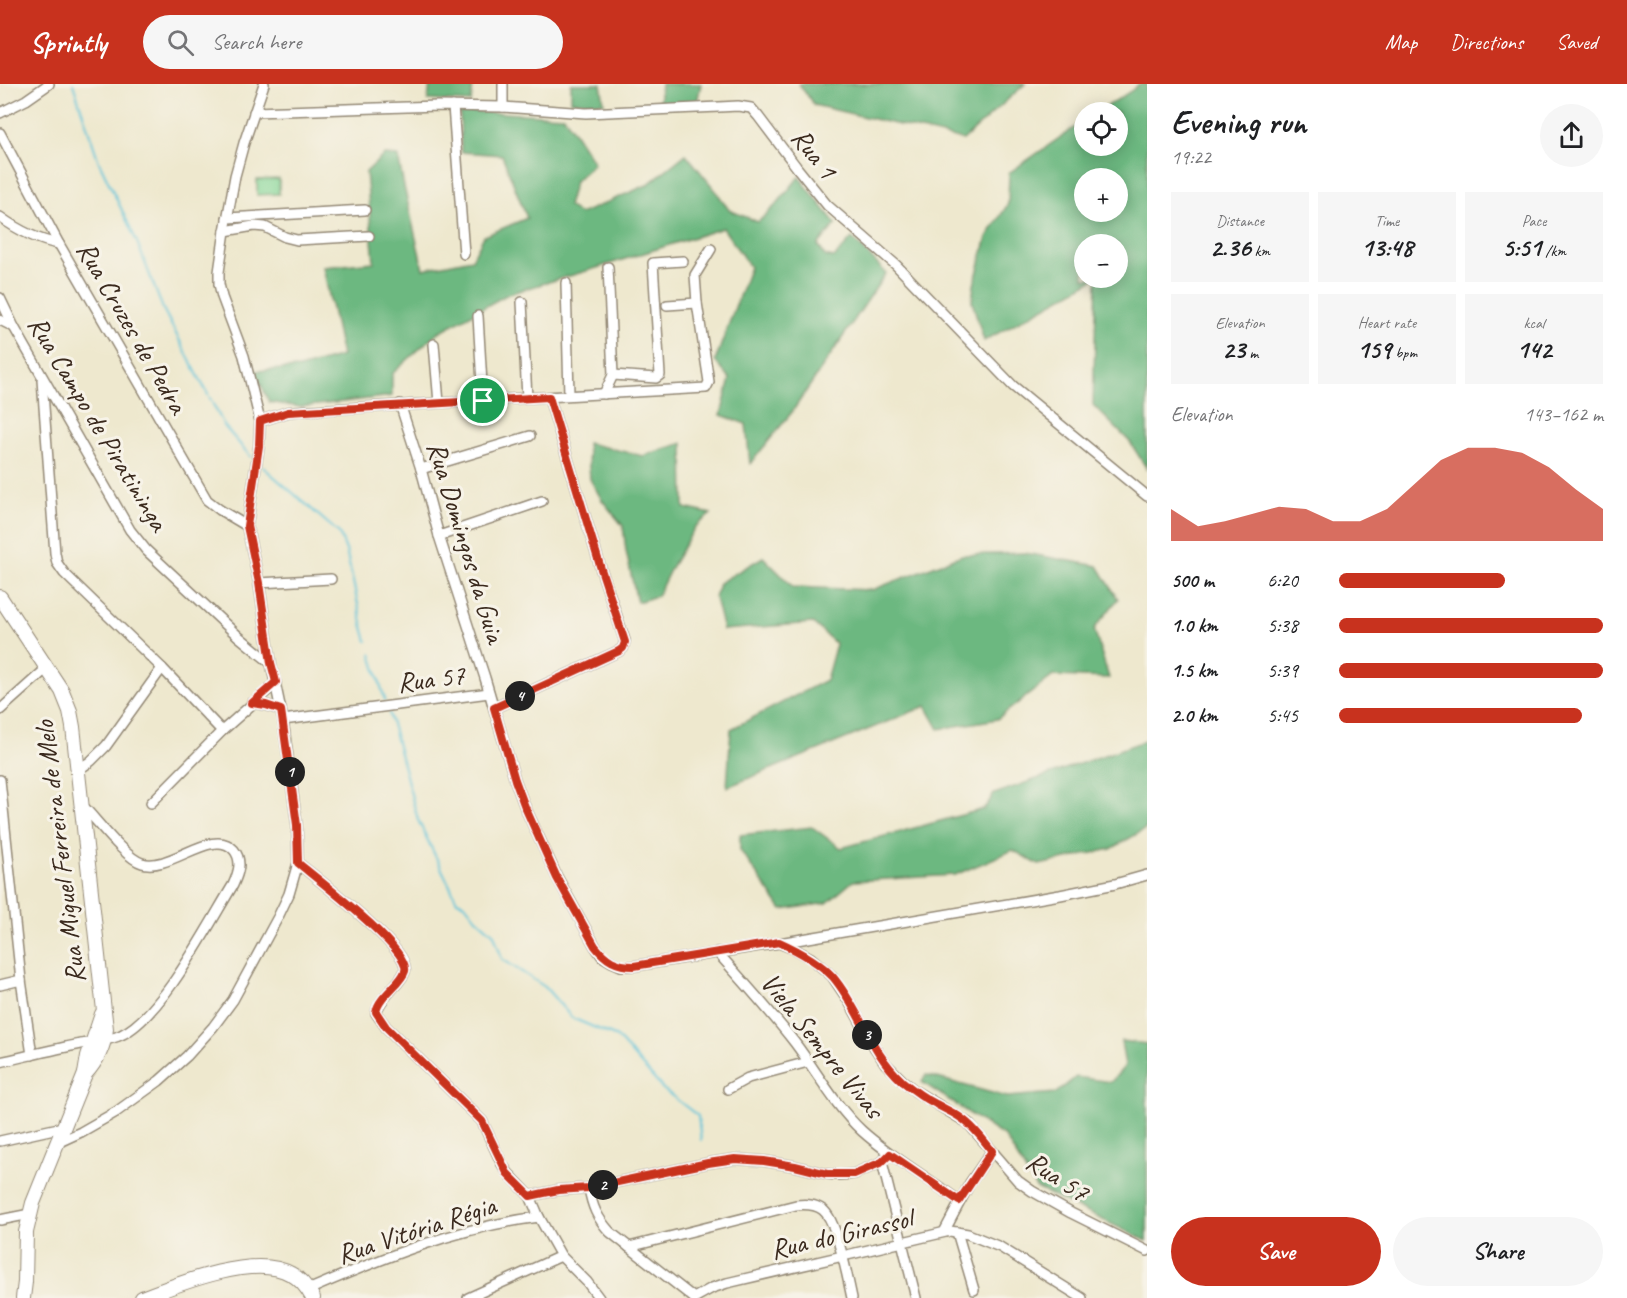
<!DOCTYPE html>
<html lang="en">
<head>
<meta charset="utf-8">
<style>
	:root { --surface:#fff; --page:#f6f6f6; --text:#202124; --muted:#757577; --accent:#c8321e }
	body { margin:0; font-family:Caveat,sans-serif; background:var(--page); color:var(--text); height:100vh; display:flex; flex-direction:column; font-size:22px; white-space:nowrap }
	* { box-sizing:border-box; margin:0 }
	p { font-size:20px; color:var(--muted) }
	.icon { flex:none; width:33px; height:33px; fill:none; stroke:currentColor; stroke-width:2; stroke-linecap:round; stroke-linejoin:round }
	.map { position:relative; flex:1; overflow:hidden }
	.drawer { display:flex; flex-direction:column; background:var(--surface); width:480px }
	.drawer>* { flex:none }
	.tools { position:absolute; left:1074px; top:18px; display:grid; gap:12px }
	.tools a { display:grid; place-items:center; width:54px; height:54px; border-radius:50%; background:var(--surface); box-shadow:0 3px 15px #0003; font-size:30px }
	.pin { position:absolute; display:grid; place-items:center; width:51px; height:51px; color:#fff; margin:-26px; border:3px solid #fff; border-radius:50%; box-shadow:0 2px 6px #0007 }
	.km { position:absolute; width:30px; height:30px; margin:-15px; border-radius:50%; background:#222; color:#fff; font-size:16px; line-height:30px; text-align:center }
	.round { display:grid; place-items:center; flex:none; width:63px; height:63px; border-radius:32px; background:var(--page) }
	.summary { display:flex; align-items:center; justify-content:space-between; height:102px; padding:0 24px }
	h1 { font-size:33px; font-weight:600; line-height:45px }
	.figures { display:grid; grid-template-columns:repeat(3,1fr); gap:9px; height:102px; padding:6px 24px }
	.figures div { display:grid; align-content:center; border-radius:0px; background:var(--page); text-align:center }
	.figures b { font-size:26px; font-weight:600 }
	.figures small { font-size:16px; font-weight:400 }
	.figures p { font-size:16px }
	.chart { height:168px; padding:12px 24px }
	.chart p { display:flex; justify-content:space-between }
	.chart svg { width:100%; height:108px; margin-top:6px; fill:var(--accent); opacity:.7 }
	.button { display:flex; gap:12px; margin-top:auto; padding:12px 24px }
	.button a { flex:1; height:69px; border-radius:36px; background:var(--accent); color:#fff; font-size:24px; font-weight:600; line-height:69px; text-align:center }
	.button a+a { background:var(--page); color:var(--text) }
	ul { padding:0 24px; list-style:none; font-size:20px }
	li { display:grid; grid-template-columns:96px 72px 1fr; align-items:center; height:45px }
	li i { height:15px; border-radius:8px; background:var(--accent) }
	header { display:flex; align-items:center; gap:36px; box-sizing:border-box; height:84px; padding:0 30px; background:var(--accent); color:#fff }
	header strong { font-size:28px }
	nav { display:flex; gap:33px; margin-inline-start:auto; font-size:21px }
	.search { width:420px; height:54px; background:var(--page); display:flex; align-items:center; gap:15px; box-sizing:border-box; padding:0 21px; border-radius:33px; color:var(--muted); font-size:22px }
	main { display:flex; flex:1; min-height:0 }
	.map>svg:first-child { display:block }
</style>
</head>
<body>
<header>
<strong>Sprintly</strong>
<div class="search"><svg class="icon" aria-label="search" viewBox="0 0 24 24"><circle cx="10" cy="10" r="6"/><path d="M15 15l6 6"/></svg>Search here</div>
<nav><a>Map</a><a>Directions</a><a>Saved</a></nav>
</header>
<main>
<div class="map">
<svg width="1147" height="1214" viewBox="0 0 1147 1214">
	<rect width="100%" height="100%" fill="#f7f3e8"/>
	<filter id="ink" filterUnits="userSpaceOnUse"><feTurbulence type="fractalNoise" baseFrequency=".0167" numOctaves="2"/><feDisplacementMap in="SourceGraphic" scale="12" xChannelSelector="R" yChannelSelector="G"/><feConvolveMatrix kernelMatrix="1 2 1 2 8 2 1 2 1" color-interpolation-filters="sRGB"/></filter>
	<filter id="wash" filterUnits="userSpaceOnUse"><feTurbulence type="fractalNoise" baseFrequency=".008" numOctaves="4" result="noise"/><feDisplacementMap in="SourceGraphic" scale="24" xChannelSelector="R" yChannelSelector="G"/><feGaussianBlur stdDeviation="1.35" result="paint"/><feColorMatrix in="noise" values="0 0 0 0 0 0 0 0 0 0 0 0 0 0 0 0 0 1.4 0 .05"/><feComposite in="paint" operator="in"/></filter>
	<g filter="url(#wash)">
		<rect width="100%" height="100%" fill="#eee8ce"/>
		<path fill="#86d798" stroke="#60805b" stroke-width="1.5" d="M279,95V110L257,111V96Z"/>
		<g fill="#6cb880" stroke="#54714f" stroke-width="1.5" fill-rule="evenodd">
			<path d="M430,0H473L471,18L428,16Z"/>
			<path d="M571,0H601L604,19L571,17Z"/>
			<path d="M661,0H701L697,18L659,21Z"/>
			<path d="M799,0H1025L963,56L814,21Z"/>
			<path d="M1139,0H1147V385L1130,358L1093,321L1097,194H1118V160H1084V194H1096L984,257L972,217L974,201L987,153L1008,120L1009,89L1084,37V62H1118V28H1098L1131,7ZM1084,94H1118V128H1084Z"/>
			<path d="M460,27L564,32L594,79L575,97L568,122L580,130L647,101L686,70L716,107L729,126L758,138L776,121L799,93L836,140L818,161L825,172L834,174L852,154L886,189L792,328L750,380L746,340L721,331L730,295L715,277L750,183L723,144L600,183L508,210L437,249L392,290V312L300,323L269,318L255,287L299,284L342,272L323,183L374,178L366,88L384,71L398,72L403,98L423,185L472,175L484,152L527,134L502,71L461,68Z"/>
			<path d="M587,359L643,372L683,359L684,424L711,430L695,443L672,482L657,512L637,518L626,467L623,442L602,416L590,395Z"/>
			<path d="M1025,469L1098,482L1118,515L1094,545L1109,594L1053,592L997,635L939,645L926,622L727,703L731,645L826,596L836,560L813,539L723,546L715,514L719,499L763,473L793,503L872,506L962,471Z"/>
			<path d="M1147,656V744L1111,765L1039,781L1013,766L955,791L853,797L827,819L782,826L740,766V751L812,743L841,764L984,725L994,710Z"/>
			<path d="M1121,957L1147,960V1157L1036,1104L1005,1053L922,998L926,991L1007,1013L1056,1009L1076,993L1111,998L1125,982Z"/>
		</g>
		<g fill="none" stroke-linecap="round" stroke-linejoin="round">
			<g stroke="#5cc3d9" stroke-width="2">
				<path d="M73,0L99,78L137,158L163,225L225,343L251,373"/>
				<path d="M263,383L339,449L346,466L363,543L367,557"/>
				<path d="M371,570L385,616"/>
				<path d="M389,629L418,736L457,817L465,820L476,834L494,850L502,875L545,903L572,934L617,953L663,1005L698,1032L701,1056"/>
			</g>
		</g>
	</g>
	<g filter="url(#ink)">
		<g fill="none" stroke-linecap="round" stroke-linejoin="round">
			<defs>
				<g id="street">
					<path d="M453,22L464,170"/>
					<path d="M503,23V0"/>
					<path d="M254,28L438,22L503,23L586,29L719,23L738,22L751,24L758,32L798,85L827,121L896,181L1013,302L1147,412"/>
					<path d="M0,29L26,16L49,0"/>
					<path d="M0,49L59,160L207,416L220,426L247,442"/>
					<path d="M0,133C18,146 36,156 59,160"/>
					<path d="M227,134L365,126"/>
					<path d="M225,147L254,142L265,143L285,153L297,156L369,152"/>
					<path d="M566,199L569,311"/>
					<path d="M0,214L14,243L130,446L146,466L238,552L271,579"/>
					<path d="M522,218L527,314"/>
					<path d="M667,221L697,219"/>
					<path d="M478,232L483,317"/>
					<path d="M0,236L14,243"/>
					<path d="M434,260L439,319"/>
					<path d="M613,291L656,294L660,291L653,179L683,177"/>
					<path d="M42,296L55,469L57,479L64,489L162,584L222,647"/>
					<path d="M604,310L613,291L608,183"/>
					<path d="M400,320L421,385L439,452L485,594L515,696L525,723L557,793L595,862L602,872L612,878L621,882H634L779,859L794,865L811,874L832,892L850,919L875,964L885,979L902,996L915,1007L968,1039L1018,1097L1032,1107L1071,1129L1147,1167"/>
					<path d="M260,337L288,328L299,327L706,304L709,298L697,219L695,191L711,165"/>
					<path d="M421,385L530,352"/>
					<path d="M439,452L542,417"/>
					<path d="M259,499L331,495"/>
					<path d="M252,619L266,621L281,626"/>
					<path d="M494,624L619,567L623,564L625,557L601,485L549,313"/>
					<path d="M0,626L47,584"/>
					<path d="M283,636L489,609"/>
					<path d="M78,686L91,677L106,662L162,584"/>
					<path d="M0,696L21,896L32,971"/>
					<path d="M151,719L222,647L276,599"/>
					<path d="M298,779C316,794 411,866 405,887C401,900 380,912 376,929L386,943L482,1037L502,1080L508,1089L530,1112L539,1133L561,1172L587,1198L599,1214"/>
					<path d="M779,859L1060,811L1115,800L1147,791"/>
					<path d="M717,868C744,898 771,928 795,959C817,988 835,1022 862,1047C892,1074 927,1093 959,1117"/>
					<path d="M0,901L21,896"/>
					<path d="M0,978C27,972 54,965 81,960C94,957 109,957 121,951C162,932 209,840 233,801C238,790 243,777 234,766C213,742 170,788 142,779C125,774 96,735 82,721"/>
					<path d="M728,1005L748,994L808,978"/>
					<path d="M0,1057L63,1043"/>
					<path d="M57,1059L81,1048L116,1028L159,997L187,972L213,943L233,916L278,833L289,810L298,779L297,741L283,636L271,579L259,499L247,442L259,362L260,337L244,272L222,213L219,200V188L225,147L235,92L244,59L264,0"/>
					<path d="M884,1076L882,1078L916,1214"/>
					<path d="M589,1104C592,1122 597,1134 610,1148L694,1214"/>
					<path d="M530,1112L558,1106L589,1104L708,1079L735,1075L764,1077L795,1082L827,1090L839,1091L854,1090L882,1078"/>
					<path d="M0,1136L30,1130"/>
					<path d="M944,1148L970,1099L992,1067"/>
					<path d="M957,1148L974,1206"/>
					<path d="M629,1163L796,1121C806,1120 815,1120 823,1126C837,1136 848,1196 852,1214"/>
					<path d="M308,1206C382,1174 458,1143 539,1133"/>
					<path d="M468,1214L561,1172"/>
					<path d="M694,1214L712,1204L727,1199L950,1147L968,1150L1000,1163L1082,1214"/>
				</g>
				<g id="secondary">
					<path d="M0,513L62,607L70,627L73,643L106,945C104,963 97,977 85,990"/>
					<path d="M23,1214L25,1198L26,1148L33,1119L85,990L88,972L102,930"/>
					<path d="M142,1214C178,1200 255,1169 291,1190C301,1195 308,1205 313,1214"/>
				</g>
			</defs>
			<use href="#street" stroke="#948976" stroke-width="12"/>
			<use href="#secondary" stroke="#948976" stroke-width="16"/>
			<use href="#street" stroke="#fff" stroke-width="9"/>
			<use href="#secondary" stroke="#fff" stroke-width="14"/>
		</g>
	</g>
	<g fill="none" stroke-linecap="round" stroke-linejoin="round" filter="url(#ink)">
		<defs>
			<path id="route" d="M549,313L601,485L625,558L623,564L619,567L494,624L515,696L525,723L557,794L595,862C606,876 616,882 634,882L779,858C799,867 818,877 833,893C860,925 870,968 902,997C913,1006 924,1014 936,1020C944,1025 953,1028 961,1034C973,1042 983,1055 992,1067L959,1117L890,1070L882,1078L854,1090H827L795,1082L764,1077L735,1075L708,1079L589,1104L558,1106L530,1112L507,1089L482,1037L386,943L376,928C379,912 401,900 405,887C411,866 316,794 298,779L297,741L281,626L266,621L252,619L276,598L271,579L259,499L247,442L259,362L260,337L288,328Z"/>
		</defs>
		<use href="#route" stroke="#fff" stroke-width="12"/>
		<use href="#route" stroke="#c8321e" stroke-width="8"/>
	</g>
	<g text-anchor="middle" stroke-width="6" stroke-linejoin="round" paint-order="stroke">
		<g font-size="28" fill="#3b2a1e" stroke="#f7f3e8">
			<text transform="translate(815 69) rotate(52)" y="10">Rua 1</text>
			<text transform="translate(133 243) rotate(60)" y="10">Rua Cruzes de Pedra</text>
			<text transform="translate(99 339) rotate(59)" y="10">Rua Campo de Piratininga</text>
			<text transform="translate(467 458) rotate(73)" y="10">Rua Domingos da Guia</text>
			<text transform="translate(431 594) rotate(-7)" y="10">Rua 57</text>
			<text transform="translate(59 768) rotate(-97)" y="10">Rua Miguel Ferreira de Melo</text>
			<text transform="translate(823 961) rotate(51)" y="10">Viela Sempre Vivas</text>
			<text transform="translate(1058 1092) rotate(33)" y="10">Rua 57</text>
			<text transform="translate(416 1145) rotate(-18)" y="10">Rua Vitória Régia</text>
			<text transform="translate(841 1149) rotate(-13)" y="10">Rua do Girassol</text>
		</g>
	</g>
</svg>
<div class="tools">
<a><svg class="icon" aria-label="locate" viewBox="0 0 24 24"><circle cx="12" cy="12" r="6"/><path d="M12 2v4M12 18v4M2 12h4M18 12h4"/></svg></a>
<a>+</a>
<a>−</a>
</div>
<div class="pin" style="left:483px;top:317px;background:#1e9e55"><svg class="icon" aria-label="arrive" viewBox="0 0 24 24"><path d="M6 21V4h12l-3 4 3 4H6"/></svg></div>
<b class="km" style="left:290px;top:688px">1</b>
<b class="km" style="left:603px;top:1101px">2</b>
<b class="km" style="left:867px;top:951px">3</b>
<b class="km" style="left:520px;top:612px">4</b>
</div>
<section class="drawer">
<div class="summary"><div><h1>Evening run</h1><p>19:22</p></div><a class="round"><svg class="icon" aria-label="share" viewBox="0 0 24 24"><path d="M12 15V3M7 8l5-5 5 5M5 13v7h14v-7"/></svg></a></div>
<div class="figures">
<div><p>Distance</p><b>2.36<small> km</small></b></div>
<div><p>Time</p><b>13:48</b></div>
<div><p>Pace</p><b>5:51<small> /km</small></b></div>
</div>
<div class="figures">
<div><p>Elevation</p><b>23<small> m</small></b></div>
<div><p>Heart rate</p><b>159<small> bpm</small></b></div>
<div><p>kcal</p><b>142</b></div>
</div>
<div class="chart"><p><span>Elevation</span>143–162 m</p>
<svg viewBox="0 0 160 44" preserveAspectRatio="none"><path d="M0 44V31L10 38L20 36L30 33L40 30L50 31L60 36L70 36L80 31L90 21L100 11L110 6L120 6L130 8L140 14L150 23L160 31V44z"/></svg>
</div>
<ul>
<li><b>500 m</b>6:20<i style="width:63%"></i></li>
<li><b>1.0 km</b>5:38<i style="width:100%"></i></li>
<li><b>1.5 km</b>5:39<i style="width:100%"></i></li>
<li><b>2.0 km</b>5:45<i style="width:92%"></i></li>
</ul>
<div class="button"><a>Save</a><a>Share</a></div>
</section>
</main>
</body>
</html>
